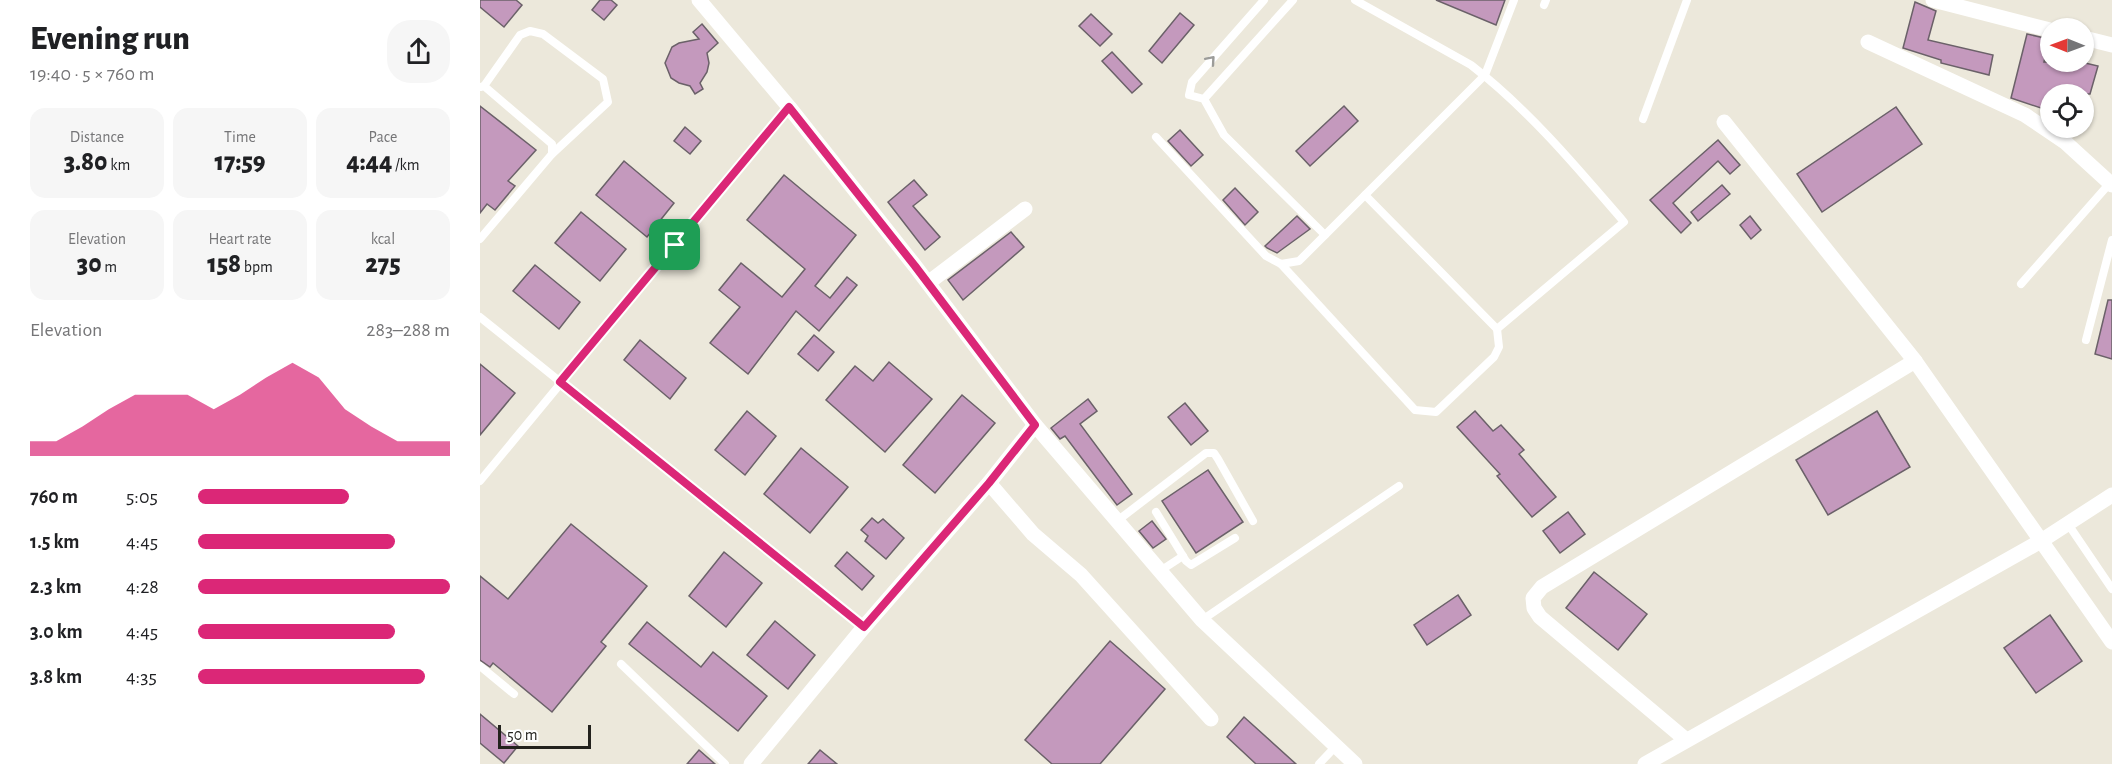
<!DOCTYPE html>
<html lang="en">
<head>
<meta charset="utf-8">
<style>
	:root { --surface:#fff; --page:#f6f6f6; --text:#202124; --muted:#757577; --accent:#db2777 }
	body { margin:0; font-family:"Alegreya Sans",sans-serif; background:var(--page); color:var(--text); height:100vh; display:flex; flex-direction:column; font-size:22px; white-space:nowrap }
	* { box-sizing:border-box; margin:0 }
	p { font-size:20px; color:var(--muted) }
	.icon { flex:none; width:33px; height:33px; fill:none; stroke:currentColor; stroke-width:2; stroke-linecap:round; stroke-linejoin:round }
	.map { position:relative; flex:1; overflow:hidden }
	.drawer { display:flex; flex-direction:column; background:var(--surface); width:480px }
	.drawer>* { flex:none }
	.needle { width:39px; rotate:271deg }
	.buttons { position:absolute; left:1560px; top:18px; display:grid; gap:12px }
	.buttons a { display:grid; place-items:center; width:54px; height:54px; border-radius:50%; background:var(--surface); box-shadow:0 2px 4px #0004; font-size:30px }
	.scale { position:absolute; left:18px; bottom:15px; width:93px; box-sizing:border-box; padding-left:6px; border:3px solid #23221d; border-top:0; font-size:16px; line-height:21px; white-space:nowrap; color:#23221d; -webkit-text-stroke:4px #fff; paint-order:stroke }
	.pin { position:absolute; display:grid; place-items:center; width:51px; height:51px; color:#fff; margin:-26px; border-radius:12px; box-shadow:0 3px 9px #0006 }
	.round { display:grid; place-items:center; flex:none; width:63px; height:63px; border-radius:24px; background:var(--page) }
	.head { display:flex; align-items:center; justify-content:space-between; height:102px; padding:0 30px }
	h1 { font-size:33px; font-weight:800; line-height:45px }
	.metrics { display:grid; grid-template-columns:repeat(3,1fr); gap:9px; height:102px; padding:6px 30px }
	.metrics div { display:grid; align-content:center; border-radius:15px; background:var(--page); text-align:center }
	.metrics b { font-size:26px; font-weight:800 }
	.metrics small { font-size:16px; font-weight:400 }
	.metrics p { font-size:16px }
	.chart { height:168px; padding:12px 30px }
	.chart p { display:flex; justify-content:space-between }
	.chart svg { width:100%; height:108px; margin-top:6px; fill:var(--accent); opacity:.7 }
	ul { padding:0 30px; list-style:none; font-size:20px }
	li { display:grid; grid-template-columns:96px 72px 1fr; align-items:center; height:45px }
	li i { height:15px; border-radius:8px; background:var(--accent) }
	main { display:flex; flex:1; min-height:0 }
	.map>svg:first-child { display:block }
</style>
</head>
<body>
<main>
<section class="drawer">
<div class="head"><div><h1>Evening run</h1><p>19:40 · 5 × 760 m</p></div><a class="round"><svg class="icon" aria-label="share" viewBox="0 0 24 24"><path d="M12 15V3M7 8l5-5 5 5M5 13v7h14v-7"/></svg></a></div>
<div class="metrics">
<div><p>Distance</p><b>3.80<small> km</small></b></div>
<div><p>Time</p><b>17:59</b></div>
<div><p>Pace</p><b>4:44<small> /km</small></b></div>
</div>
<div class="metrics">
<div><p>Elevation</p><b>30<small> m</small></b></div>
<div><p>Heart rate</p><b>158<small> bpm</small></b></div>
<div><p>kcal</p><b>275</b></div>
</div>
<div class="chart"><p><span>Elevation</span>283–288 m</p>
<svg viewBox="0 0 160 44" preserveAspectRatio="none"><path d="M0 44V38L10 38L20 32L30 25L40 19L50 19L60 19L70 25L80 19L90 12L100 6L110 12L120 25L130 32L140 38L150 38L160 38V44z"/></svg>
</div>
<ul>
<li><b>760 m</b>5:05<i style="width:60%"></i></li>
<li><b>1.5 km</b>4:45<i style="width:78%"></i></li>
<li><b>2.3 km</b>4:28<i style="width:100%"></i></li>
<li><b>3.0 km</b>4:45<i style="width:78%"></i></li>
<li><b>3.8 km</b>4:35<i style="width:90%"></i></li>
</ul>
</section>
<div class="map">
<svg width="1632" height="764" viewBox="0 0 1632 764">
	<rect width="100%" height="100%" fill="#ece8db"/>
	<g fill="#c499bd" stroke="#6b6169" stroke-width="1.5">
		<path d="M0,0H36L42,5L24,27L0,7Z"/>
		<path d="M120,0H131L137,5L124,20L112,10Z"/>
		<path d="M956,0H1025L1016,25Z"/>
		<path d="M1435,2L1456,11L1448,40L1513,55L1509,75L1461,63V60L1423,48Z"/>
		<path d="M700,13L714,25L682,63L669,51Z"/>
		<path d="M611,14L632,34L620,46L599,26Z"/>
		<path d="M222,24L238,43L227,53L229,63L227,72L220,83L223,89L215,94L210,86L199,83L191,78L185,63L192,47L199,43L219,39L213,32Z"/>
		<path d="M1547,34L1569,39L1564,62H1601L1618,66L1610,94H1570V111L1531,98Z"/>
		<path d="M632,52L662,84L652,93L622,61Z"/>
		<path d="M0,106L56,150L28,181L35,186L15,210L7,204L0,213Z"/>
		<path d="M864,106L878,121L830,166L816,151Z"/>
		<path d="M1416,107L1442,144L1342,212L1317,174Z"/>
		<path d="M205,127L221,141L210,154L194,141Z"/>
		<path d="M700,130L723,155L711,166L688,141Z"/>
		<path d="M1238,140L1260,165L1250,174L1238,161L1193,203L1211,223L1201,233L1170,200Z"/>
		<path d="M144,161L194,203L167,237L116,195Z"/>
		<path d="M304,175L376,235L335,286L350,298L367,277L377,285L339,331L316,311L268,374L230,343L260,307L239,290L261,263L302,297L325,269L267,220Z"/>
		<path d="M434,180L447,195L433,206L460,237L445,250L408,202Z"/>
		<path d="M1242,185L1250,194L1218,221L1211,212Z"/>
		<path d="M755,188L778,212L765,225L743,200Z"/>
		<path d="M101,212L146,249L120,281L75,243Z"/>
		<path d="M817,216L830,229L797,253L787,248L785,246Z"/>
		<path d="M1270,216L1281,230L1271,239L1260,225Z"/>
		<path d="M531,232L544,247L483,300L468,280Z"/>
		<path d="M55,265L100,302L79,329L33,291Z"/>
		<path d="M1628,300H1632V359L1615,354Z"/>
		<path d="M334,335L354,352L338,371L318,354Z"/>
		<path d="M160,340L206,378L190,399L144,360Z"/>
		<path d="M409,362L452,399L405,452L346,400L375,366L393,381Z"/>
		<path d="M0,364L35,393L0,435Z"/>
		<path d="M482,395L515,423L455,493L423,465Z"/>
		<path d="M608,399L617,411L600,424L652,494L637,505L585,436L580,439L571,428Z"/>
		<path d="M705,403L728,431L711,445L688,417Z"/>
		<path d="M267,411L296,436L265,475L235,450Z"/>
		<path d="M995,411L1013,431L1021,425L1044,450L1039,454L1076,497L1052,517L1017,476L1020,474L977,427Z"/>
		<path d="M1397,411L1430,467L1348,515L1316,460Z"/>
		<path d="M321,448L368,487L330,533L284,494Z"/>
		<path d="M728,470L763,522L716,553L682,501Z"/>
		<path d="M1088,512L1105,534L1080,553L1063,531Z"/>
		<path d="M392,518L398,523L403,519L424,538L406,559L385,541L388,536L381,530Z"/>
		<path d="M672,521L686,539L673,548L659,531Z"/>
		<path d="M91,524L167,586L121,642L126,646L72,712L13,663L10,667L0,660V576L28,599Z"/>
		<path d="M244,552L282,583L246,627L209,596Z"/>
		<path d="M367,552L394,576L382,590L355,566Z"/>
		<path d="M1114,572L1167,614L1138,650L1086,608Z"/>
		<path d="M978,595L991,615L947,645L934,625Z"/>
		<path d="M1570,615L1602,661L1556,693L1524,648Z"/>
		<path d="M295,621L335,655L308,689L267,655Z"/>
		<path d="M167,622L221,667L233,652L287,696L258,731L149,644Z"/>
		<path d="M630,641L685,689L620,764H572L545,740Z"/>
		<path d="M0,714L38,746L24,763L0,743Z"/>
		<path d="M764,717L816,764H776L747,737Z"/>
		<path d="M219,750L235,764H207Z"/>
		<path d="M340,750L357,764H328Z"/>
	</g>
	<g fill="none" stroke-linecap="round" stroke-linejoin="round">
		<g stroke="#fff" stroke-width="8">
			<path d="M784,0L712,82L709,95L724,99L744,135L845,235"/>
			<path d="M875,0L991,65C1049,110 1096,166 1144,222L1017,329L885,195"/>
			<path d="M1064,5L1066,0"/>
			<path d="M4,86L40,35L50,31L63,34L123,79L128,102L72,154"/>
			<path d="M724,99L813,0"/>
			<path d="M1163,119L1207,0"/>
			<path d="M676,137L786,256L801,264L819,261L1005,75L1034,0"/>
			<path d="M0,239L72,154V144L4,86L1,87"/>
			<path d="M801,264L935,410L956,412L1014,357L1019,347L1017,329"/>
			<path d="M1541,284L1630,183"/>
			<path d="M0,317L384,627"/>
			<path d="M1606,340L1632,240"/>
			<path d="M0,481L309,107"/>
			<path d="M676,512L706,561L711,565L755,538"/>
			<path d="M637,521L726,453H734L738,459L773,521"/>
			<path d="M1588,524L1632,589"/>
			<path d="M680,571L703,556"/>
			<path d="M722,620L919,486"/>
			<path d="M141,664L245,764"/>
			<path d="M0,666L34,694"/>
			<path d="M839,764L856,746"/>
		</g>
		<g stroke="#fff" stroke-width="15">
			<path d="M219,0L309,107L435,266L555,425L722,620L875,764"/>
			<path d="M1453,0L1570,30"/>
			<path d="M1604,38L1632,45"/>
			<path d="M1388,42L1545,115L1585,142L1632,185"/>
			<path d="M1244,122L1435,361L1632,642"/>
			<path d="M448,283L545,209"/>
			<path d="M509,483L553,534L601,575L731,719"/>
			<path d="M1205,739L1060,617L1054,608L1053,598L1062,587L1435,361"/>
			<path d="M271,764L384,627L509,483L555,425"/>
			<path d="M1165,764L1561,541L1632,495"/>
		</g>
	</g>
	<defs><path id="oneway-chevron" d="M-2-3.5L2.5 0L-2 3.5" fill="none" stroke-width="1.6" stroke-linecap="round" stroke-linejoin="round" transform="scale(1.5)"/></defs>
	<use stroke="#9c9c99" href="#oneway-chevron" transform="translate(731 60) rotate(-49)"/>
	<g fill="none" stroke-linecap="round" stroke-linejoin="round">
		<defs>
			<path id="route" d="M309,107L435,266L555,425L509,483L384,627L80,382Z"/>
		</defs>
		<use href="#route" stroke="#fff" stroke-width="12"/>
		<use href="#route" stroke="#db2777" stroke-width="8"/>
	</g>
</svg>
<div class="buttons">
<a><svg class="needle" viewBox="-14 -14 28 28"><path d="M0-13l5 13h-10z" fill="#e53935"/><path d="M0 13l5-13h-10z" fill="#757577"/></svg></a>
<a><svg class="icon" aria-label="locate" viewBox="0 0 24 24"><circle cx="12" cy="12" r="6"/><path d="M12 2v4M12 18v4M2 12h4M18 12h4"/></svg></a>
</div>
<div class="scale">50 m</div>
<div class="pin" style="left:195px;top:245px;background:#1e9e55"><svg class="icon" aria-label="arrive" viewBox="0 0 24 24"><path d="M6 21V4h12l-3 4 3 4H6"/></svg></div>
</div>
</main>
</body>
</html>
